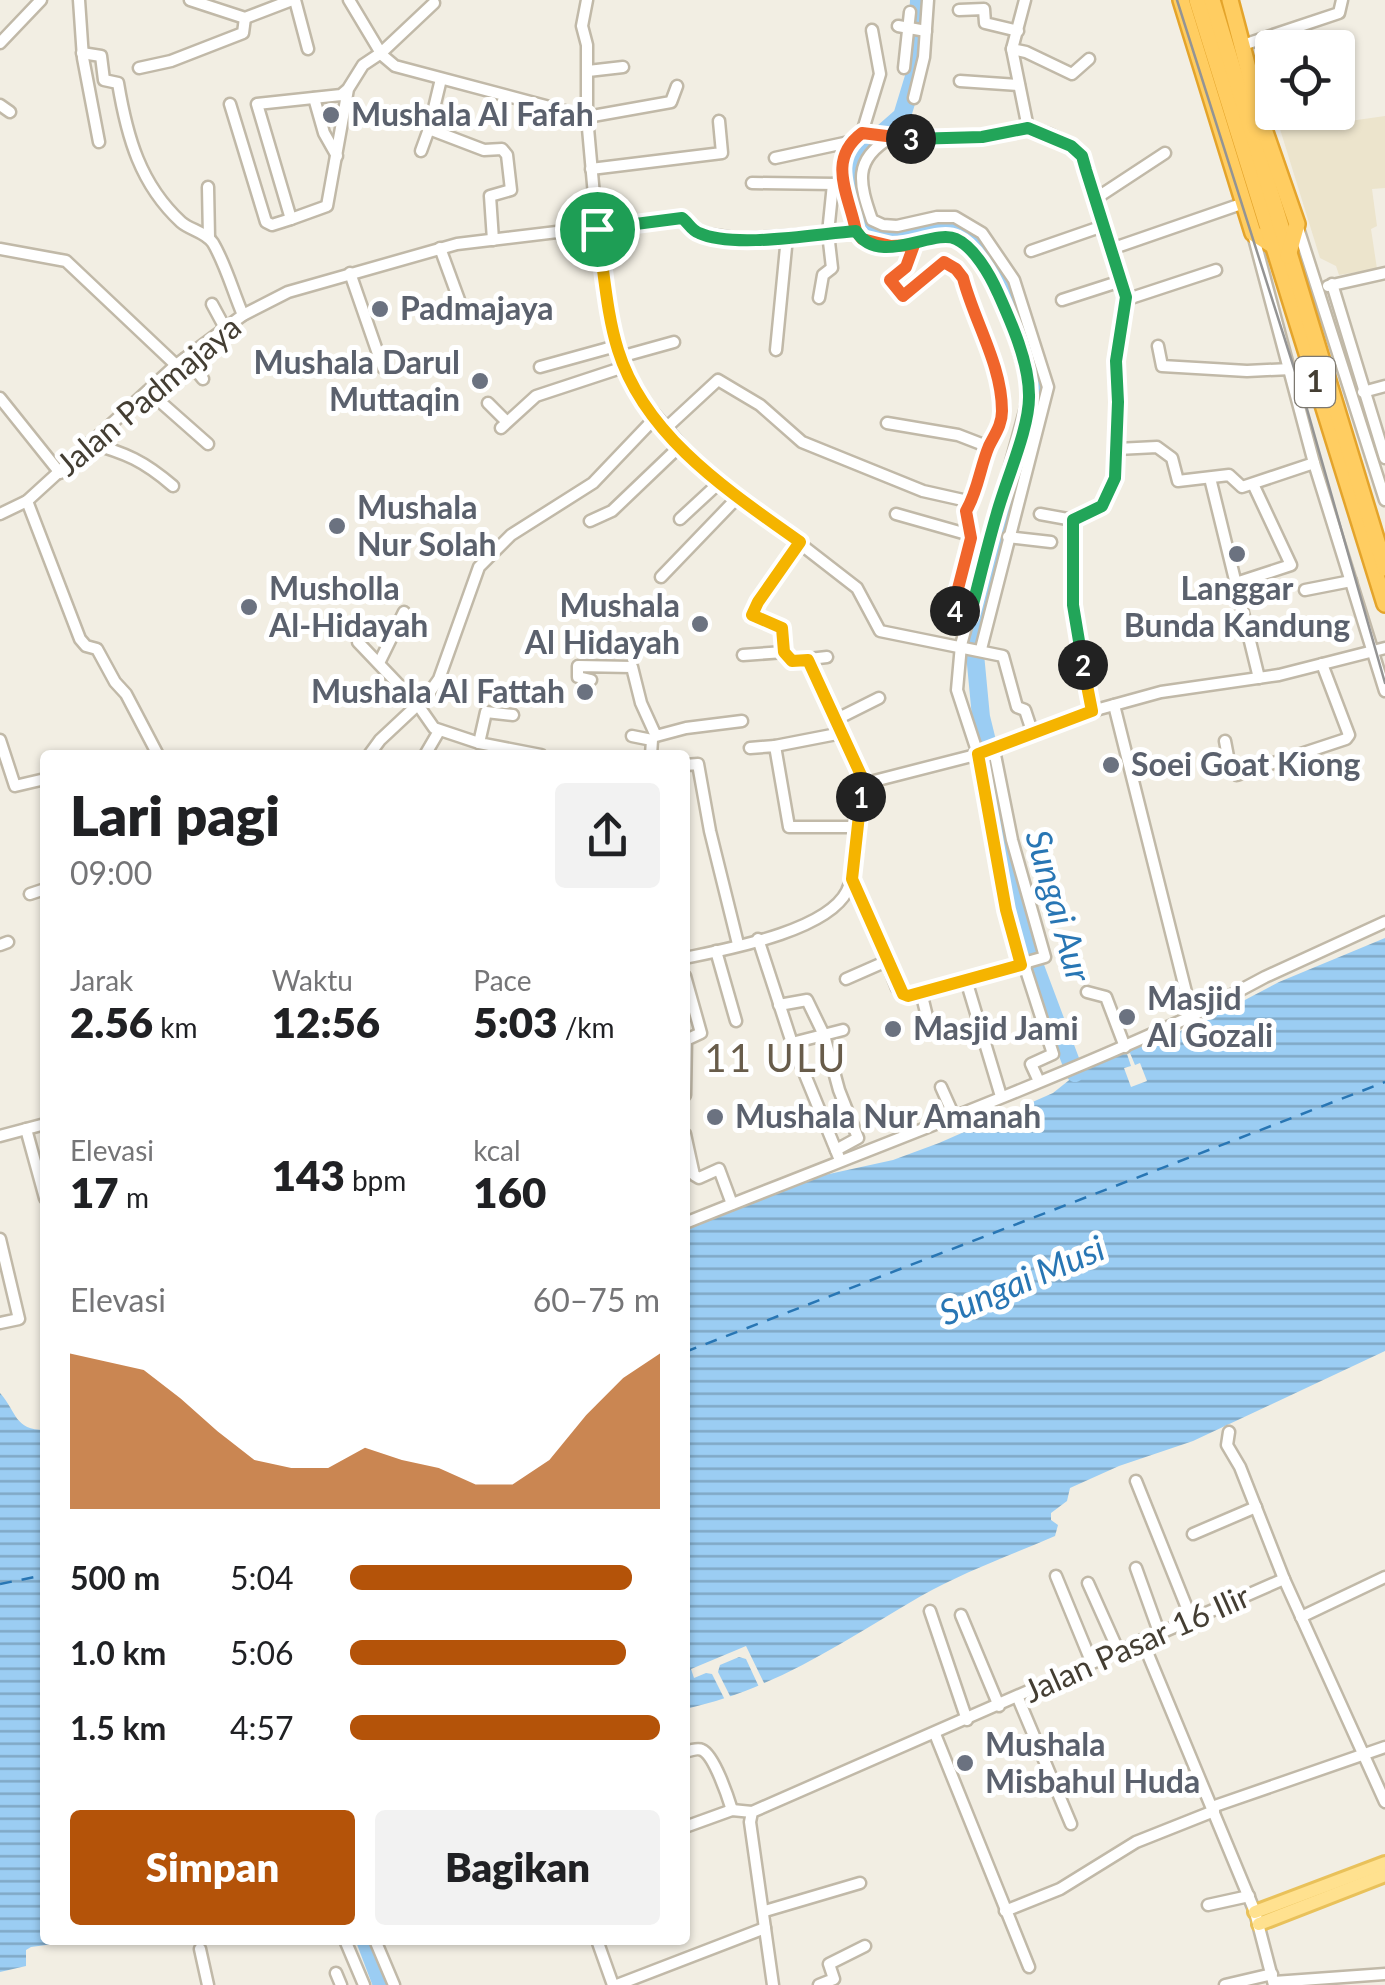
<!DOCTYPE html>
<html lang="id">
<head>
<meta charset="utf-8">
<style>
	:root { --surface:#fff; --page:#f2f2f2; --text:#202124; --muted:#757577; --accent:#b45309 }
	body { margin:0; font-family:Lato,sans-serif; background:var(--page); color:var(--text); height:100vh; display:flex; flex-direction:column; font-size:38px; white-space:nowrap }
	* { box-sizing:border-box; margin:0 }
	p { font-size:32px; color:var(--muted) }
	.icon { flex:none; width:55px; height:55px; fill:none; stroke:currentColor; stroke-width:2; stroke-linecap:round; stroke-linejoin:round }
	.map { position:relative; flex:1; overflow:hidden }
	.details { position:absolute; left:40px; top:750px; width:650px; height:1195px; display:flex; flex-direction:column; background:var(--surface); border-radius:10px; box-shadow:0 2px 8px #0004 }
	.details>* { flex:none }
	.fabs { position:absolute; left:1255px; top:30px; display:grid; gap:20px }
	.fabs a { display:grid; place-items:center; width:100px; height:100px; border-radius:10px; background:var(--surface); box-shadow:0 2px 8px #0004; font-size:50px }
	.pin { position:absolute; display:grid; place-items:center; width:85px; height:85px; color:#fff; margin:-42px; border:5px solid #fff; border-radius:50%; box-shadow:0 2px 10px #0007 }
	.km { position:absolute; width:50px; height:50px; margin:-25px; border-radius:50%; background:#222; color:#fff; font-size:28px; line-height:50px; text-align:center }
	.round { display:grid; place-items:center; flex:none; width:105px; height:105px; border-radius:10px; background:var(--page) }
	.headline { display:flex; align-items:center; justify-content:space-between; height:170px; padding:0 30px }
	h1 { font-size:55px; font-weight:800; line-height:75px }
	.stats { display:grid; grid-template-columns:repeat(3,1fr); gap:15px; height:170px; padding:10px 30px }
	.stats div { display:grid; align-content:center }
	.stats b { font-size:42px; font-weight:800 }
	.stats small { font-size:28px; font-weight:400 }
	.stats p { font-size:28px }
	.chart { height:280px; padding:20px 30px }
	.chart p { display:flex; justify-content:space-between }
	.chart svg { width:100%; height:180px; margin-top:10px; fill:var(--accent); opacity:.7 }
	.action { display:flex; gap:20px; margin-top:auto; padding:20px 30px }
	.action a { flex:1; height:115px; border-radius:10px; background:var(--accent); color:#fff; font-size:40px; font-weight:800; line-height:115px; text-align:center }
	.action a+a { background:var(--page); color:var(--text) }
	ul { padding:0 30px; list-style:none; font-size:32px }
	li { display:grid; grid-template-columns:160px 120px 1fr; align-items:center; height:75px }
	li i { height:25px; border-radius:12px; background:var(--accent) }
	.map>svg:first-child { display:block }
</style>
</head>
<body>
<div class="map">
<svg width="1385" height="1985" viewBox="0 0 1385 1985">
	<defs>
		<pattern id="water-rules" width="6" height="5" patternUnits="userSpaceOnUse" patternTransform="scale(2.5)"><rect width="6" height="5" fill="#9bcdf3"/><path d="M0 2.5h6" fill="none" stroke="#80a8c5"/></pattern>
	</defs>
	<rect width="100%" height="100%" fill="#f2eee3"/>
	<path fill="#ece4cc" d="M1275,113H1332L1336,123L1385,116V188L1372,189L1377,226L1371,229L1377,269L1339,275L1336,266L1320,258Z"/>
	<g fill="url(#water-rules)">
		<path d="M1385,938V1351L1193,1441L1119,1466L1070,1488L1067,1501L1051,1513V1520L1058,1525L1055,1536C1011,1555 963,1572 921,1596C842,1642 776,1689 685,1709V1230L820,1176L893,1160L939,1143L1053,1093L1083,1069L1203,1022L1279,982Z"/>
		<path d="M0,1393C17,1412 14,1430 45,1430V1940H84L31,1947L26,1950V1966L0,1972Z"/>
	</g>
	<g fill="#f2eee3">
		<path d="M1130,1053L1135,1065L1140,1063L1147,1081L1131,1087L1124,1068L1131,1066L1127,1054Z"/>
		<path d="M746,1646L765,1685L759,1687L746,1659L739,1657L720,1665L718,1672L732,1700L726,1702L712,1674L706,1673L694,1678L691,1669Z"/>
	</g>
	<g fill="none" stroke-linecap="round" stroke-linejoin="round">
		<g stroke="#9bcdf3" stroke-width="18">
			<path d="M919,0L916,70L902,116L861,152L856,165V180L869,227L883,237L952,228L968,233L1001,271L1037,369L1042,392L1019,467L975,654L981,717L999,790L1009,883L1024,937L1075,1073"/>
			<path d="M365,1940L382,1985"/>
		</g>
		<g stroke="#2876b4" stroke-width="2.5" stroke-dasharray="12 10" stroke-linecap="butt">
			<path d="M685,1352L1385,1082"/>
			<path d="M0,1584L45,1575"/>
		</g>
		<defs>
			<g id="minor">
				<path d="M79,0L83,58L99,142"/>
				<path d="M190,0L245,18L292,0"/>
				<path d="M295,0L308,49"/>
				<path d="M349,0L382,55L395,66L587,117L597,229L616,346L641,398L696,463L857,588L880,631L1003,656L1017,707L1025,710L1033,734"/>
				<path d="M587,0L582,26L587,45V117L671,102L677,86"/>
				<path d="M1025,0L1012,49L1028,128"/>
				<path d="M959,10L984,9L985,23L1018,31"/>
				<path d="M898,26L926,31"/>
				<path d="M0,43L41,0"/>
				<path d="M1243,45L1339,13L1342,0"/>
				<path d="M1012,49L1026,52L1072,74L1089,59"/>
				<path d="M82,53L101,56L104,80L118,83C127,137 140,184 181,222C190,230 206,232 213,243C226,265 233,292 243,315"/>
				<path d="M139,68L171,61L243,33L245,18"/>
				<path d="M904,68L910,12"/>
				<path d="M588,71L623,67"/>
				<path d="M441,79L429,129L484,150L502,149L507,155L511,190L490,196L493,240"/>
				<path d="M960,81L1019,85"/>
				<path d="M348,89L327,206L291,219L257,104L341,95L348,89L363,65L381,53L434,3"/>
				<path d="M314,98L324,133L337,156"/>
				<path d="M914,98L924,57L928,0"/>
				<path d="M230,104L266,222L272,225L291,219"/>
				<path d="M0,105L10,112"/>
				<path d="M862,133L880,74L872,30"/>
				<path d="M890,138C853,160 859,183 872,220L883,225L897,226L937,217H955L982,233L1014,280L1048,387L981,649"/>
				<path d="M421,151L429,129"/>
				<path d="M775,158L849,142"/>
				<path d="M591,169L722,153L719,121"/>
				<path d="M752,183L836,184"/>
				<path d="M208,187L209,238"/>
				<path d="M1095,199L1165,153"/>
				<path d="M1297,225L1385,500"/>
				<path d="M1253,234L1314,463L1385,691"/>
				<path d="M913,245L906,267L890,279L903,296L944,262H948C967,278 964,300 978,319C991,357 1016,411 989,447"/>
				<path d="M440,248L462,308"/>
				<path d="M0,249L66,261L176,365"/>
				<path d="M1111,249L1244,203"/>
				<path d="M1031,251L1103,226"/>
				<path d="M350,273L383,368"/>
				<path d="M1332,284L1385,458"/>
				<path d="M1328,286L1385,273"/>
				<path d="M819,298L823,275L832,268L828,233L833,184"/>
				<path d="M1062,300L1121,281"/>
				<path d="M1125,300L1216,270"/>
				<path d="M212,304L225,328"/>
				<path d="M1158,346L1162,366L1247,371L1291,369"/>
				<path d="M776,350L787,237"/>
				<path d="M620,357L674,342"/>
				<path d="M186,358L203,379"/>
				<path d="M540,367L616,346"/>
				<path d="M148,391L208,444"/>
				<path d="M1363,392L1385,386"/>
				<path d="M0,398L60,473"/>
				<path d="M488,403L506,421"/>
				<path d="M887,423L958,435L989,447L972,502L966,511L970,535"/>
				<path d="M501,428L536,396L624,367"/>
				<path d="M665,429L718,380L760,405L802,442L923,491L972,502"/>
				<path d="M89,443C126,453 144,461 173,486"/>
				<path d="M1117,449L1157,447L1172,458L1178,481L1229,475L1242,487L1314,463"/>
				<path d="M1210,478L1259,678"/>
				<path d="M27,501L80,639L86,646L97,649L115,682L126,694L158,755"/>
				<path d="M0,514L27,501L176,365L243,315L288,292L457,244L682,217L699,233L741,239L857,231"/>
				<path d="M896,514L970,535L953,607L971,616"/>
				<path d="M1040,514L1073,520"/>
				<path d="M680,519L720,482"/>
				<path d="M590,521L612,511L680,446"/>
				<path d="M1008,537L1051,542"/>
				<path d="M800,541L758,602L752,615L782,629L784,652L792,661L827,657"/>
				<path d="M661,577L738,497"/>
				<path d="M1236,583L1291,565L1253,484"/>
				<path d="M1305,590L1351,581"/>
				<path d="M358,642L418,705L434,728L479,743"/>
				<path d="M743,655L784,652"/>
				<path d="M808,660L867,786"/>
				<path d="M379,663L404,612"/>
				<path d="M591,680L578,677V666L632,667L641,703L656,736L686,728L742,721"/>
				<path d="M1114,705L1192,1016L1265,977L1385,922"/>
				<path d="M513,715L486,712L479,743L541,755"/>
				<path d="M835,720L879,698"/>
				<path d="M632,736L652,740L651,755"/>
				<path d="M0,740L15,786L45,779"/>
				<path d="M1225,741L1230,767L1237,775L1346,739L1349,735L1322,664"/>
				<path d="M775,746L842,733"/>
				<path d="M750,748L775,746L789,827H858"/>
				<path d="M369,755L380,740L427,696L439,679L479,567L511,535L593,483L655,418"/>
				<path d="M425,755L439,731"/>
				<path d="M685,765L698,764L710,831L738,944"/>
				<path d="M851,879L862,898L897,988L908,996L1045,957L1012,840L994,750"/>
				<path d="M30,894L45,889"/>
				<path d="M758,939L792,1043L840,1160"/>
				<path d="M0,945L8,942"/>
				<path d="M716,951L736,1021"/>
				<path d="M685,958C728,949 827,931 847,891C859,865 859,826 861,798L867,786L874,781L991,751L1092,711L1161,692L1279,675L1385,648"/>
				<path d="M1024,964L1053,1054L1031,1064L1037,1077"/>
				<path d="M1021,965L1006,911L978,754L957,690L961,645L1030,393C1023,360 989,236 946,236C918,237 887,261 858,235L841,169L845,150L862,133C902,139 940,141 980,137C995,135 1011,128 1027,129C1045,129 1071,143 1082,157L1125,297L1116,361L1115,478L1102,507L1073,520V605L1092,711"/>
				<path d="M685,976L701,1033L686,1040L685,1095"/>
				<path d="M846,979L887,961"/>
				<path d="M966,980L1000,1093"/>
				<path d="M921,992L930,1029"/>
				<path d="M1087,992L1106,997L1125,1047"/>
				<path d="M779,1005L807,1000L824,1035L839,1090L858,1138L836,1150"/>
				<path d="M792,1043L843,1030"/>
				<path d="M941,1087L954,1116"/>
				<path d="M26,1129L45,1198"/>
				<path d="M685,1134L694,1175L699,1178L719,1169L732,1204"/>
				<path d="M0,1136L45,1124"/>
				<path d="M685,1223C854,1155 1026,1092 1192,1016"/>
				<path d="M0,1239L19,1319L0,1323"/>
				<path d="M1229,1432L1227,1445L1240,1467L1284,1579L1385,1802"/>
				<path d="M1136,1481L1191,1618"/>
				<path d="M1193,1534L1256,1507"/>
				<path d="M1136,1568L1159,1632"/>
				<path d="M1056,1576L1091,1661"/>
				<path d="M1088,1583L1118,1650"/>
				<path d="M930,1611L967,1720"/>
				<path d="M961,1615L999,1706"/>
				<path d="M1301,1617L1385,1577"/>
				<path d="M1142,1640L1255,1912L1274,1985"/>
				<path d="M1018,1698L1071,1824"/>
				<path d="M935,1734L1029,1967"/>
				<path d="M685,1752C688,1751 698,1748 702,1750C714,1755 728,1797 732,1810"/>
				<path d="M1212,1807L1385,1747"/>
				<path d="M685,1827L732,1810L752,1812"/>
				<path d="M1208,1905L1249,1896"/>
				<path d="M765,1911L860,1883"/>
				<path d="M1005,1911L1060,1889L1136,1842L1214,1811"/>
				<path d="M345,1940L364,1985"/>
				<path d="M375,1940L394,1985"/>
				<path d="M597,1940L613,1985"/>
				<path d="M200,1949L208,1985"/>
				<path d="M336,1973L341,1985"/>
				<path d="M1274,1982L1385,1974"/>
				<path d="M617,1985L765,1928"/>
				<path d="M773,1985L750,1822L752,1812L1284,1579"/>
				<path d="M819,1985L834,1979L829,1964L865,1946"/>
				<path d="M1225,1985L1272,1974"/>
			</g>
			<g id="major">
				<path d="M1255,1912L1385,1863"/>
				<path d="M1259,1924L1385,1875"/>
			</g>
			<g id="highway">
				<path d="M1181,0L1253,233L1272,245"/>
				<path d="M1197,0L1385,604"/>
				<path d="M1212,0L1385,568"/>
				<path d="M1230,0L1264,129L1297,224L1288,256"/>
			</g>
		</defs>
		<use href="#minor" stroke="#c1b9a8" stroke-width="15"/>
		<use href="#major" stroke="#e9c15a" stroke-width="18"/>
		<use href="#highway" stroke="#e4a42b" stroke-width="20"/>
		<use href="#minor" stroke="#fff" stroke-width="10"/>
		<use href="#major" stroke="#ffe18f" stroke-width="12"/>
		<use href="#highway" stroke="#ffcd61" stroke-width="15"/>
		<path stroke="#949494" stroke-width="2.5" d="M1177,0L1307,409L1385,683"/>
	</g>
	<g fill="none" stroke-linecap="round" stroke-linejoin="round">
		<defs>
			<path id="split-1" d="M597,229C604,268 606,312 618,350C645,437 730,492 800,542L758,602L752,615L782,628L784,652L792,661L808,660L866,786L861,797"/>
			<path id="split-2" d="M861,797L852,879L903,994L908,996L1021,965L1006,910L978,754L1092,711L1083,665"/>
			<path id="split-3" d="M911,139L982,137L1028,128L1071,146L1082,156L1086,170L1126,297L1116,361L1118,402L1115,478L1102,506L1073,520V605L1083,665"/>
			<path id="split-4" d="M911,139L862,133C826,160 849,195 856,231L862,239L891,246L914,245L906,267L890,280L903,296L944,262L956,269L963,278C974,321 1002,365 1002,411C1002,425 995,434 989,446C980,467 978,491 966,511L971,538L953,608L955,611"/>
			<path id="split-5" d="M597,229L682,218C688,222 691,230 699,233C734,249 816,234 856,231C879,268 933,228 956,239C974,247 990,275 998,293C1011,322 1029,362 1029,395C1030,427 1006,480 997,513C987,547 979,582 970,616L955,611"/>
		</defs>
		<use href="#split-1" stroke="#fff" stroke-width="20"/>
		<use href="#split-2" stroke="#fff" stroke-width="20"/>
		<use href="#split-3" stroke="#fff" stroke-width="20"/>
		<use href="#split-4" stroke="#fff" stroke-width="20"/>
		<use href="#split-5" stroke="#fff" stroke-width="20"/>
		<use href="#split-1" stroke="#f5b400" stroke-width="12"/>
		<use href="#split-2" stroke="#f5b400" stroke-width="12"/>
		<use href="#split-3" stroke="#22a559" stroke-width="12"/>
		<use href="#split-4" stroke="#f0652b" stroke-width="12"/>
		<use href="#split-5" stroke="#22a559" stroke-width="12"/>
	</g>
	<g fill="#6b7280" stroke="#fff" stroke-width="4">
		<circle cx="331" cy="115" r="10"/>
		<circle cx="380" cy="309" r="10"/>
		<circle cx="480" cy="381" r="10"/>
		<circle cx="337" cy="526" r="10"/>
		<circle cx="1237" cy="554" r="10"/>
		<circle cx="249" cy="607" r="10"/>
		<circle cx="700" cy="624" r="10"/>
		<circle cx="585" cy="692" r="10"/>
		<circle cx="1111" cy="765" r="10"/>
		<circle cx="1127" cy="1017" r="10"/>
		<circle cx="893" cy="1029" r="10"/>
		<circle cx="715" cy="1117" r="10"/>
		<circle cx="965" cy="1763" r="10"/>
	</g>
	<g text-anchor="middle" stroke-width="10" stroke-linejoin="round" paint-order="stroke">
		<rect fill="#fff" stroke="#7c7870" stroke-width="2.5" x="1295" y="357" width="40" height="50" rx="8"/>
		<g font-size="30" font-weight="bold" fill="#443e33">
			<text x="1315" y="392">1</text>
		</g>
		<g font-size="32" font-weight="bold" fill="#5b616d" stroke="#fff" text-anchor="start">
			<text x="351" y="126">Mushala Al Fafah</text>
			<text x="400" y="320">Padmajaya</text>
			<text x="460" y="374" text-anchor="end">Mushala Darul<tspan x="460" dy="37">Muttaqin</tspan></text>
			<text x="357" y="519">Mushala<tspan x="357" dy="37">Nur Solah</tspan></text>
			<text x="269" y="600">Musholla<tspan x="269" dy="37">Al-Hidayah</tspan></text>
			<text x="1237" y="600" text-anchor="middle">Langgar<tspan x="1237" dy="37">Bunda Kandung</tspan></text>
			<text x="680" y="617" text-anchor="end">Mushala<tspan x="680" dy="37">Al Hidayah</tspan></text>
			<text x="565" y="703" text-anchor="end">Mushala Al Fattah</text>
			<text x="1131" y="776">Soei Goat Kiong</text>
			<text x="1147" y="1010">Masjid<tspan x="1147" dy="37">Al Gozali</tspan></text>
			<text x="913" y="1040">Masjid Jami</text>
			<text x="735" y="1128">Mushala Nur Amanah</text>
			<text x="985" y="1756">Mushala<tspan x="985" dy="37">Misbahul Huda</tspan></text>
		</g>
		<g font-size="32" fill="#443e33" stroke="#fff">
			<text transform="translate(149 396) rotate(-40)" y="11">Jalan Padmajaya</text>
			<text transform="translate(1137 1644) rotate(-24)" y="11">Jalan Pasar 16 Ilir</text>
		</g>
		<g font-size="35" font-style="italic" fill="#2876b4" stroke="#fff">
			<text transform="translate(1058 906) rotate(74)" y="12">Sungai Aur</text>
			<text transform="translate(1022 1281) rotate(-23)" y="12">Sungai Musi</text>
		</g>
		<g font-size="38" letter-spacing="2.5" fill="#685c4a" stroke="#fff">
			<text x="776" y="1072">11 ULU</text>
		</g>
	</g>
</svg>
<div class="fabs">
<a><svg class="icon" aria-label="locate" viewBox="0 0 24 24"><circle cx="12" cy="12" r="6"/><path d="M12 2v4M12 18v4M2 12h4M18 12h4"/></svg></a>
</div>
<div class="pin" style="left:597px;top:229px;background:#1e9e55"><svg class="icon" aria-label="arrive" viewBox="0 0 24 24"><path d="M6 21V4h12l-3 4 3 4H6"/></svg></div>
<b class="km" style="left:861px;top:797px">1</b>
<b class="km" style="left:1083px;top:665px">2</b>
<b class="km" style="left:911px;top:139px">3</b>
<b class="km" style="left:955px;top:611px">4</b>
<section class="details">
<div class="headline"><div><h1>Lari pagi</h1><p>09:00</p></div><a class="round"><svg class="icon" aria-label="share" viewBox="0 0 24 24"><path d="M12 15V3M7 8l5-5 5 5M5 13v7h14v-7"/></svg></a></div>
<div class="stats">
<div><p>Jarak</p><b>2.56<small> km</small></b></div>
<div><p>Waktu</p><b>12:56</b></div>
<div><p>Pace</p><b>5:03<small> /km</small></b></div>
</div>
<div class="stats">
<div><p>Elevasi</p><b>17<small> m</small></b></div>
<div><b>143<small> bpm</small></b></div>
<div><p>kcal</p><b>160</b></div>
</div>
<div class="chart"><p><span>Elevasi</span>60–75 m</p>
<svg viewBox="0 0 160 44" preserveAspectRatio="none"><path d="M0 44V6L10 8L20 10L30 17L40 25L50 32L60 34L70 34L80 29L90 32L100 34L110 38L120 38L130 32L140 21L150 12L160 6V44z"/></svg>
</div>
<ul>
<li><b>500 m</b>5:04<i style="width:91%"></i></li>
<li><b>1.0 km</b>5:06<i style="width:89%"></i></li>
<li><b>1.5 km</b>4:57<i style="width:100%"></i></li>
</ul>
<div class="action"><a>Simpan</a><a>Bagikan</a></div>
</section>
</div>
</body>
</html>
